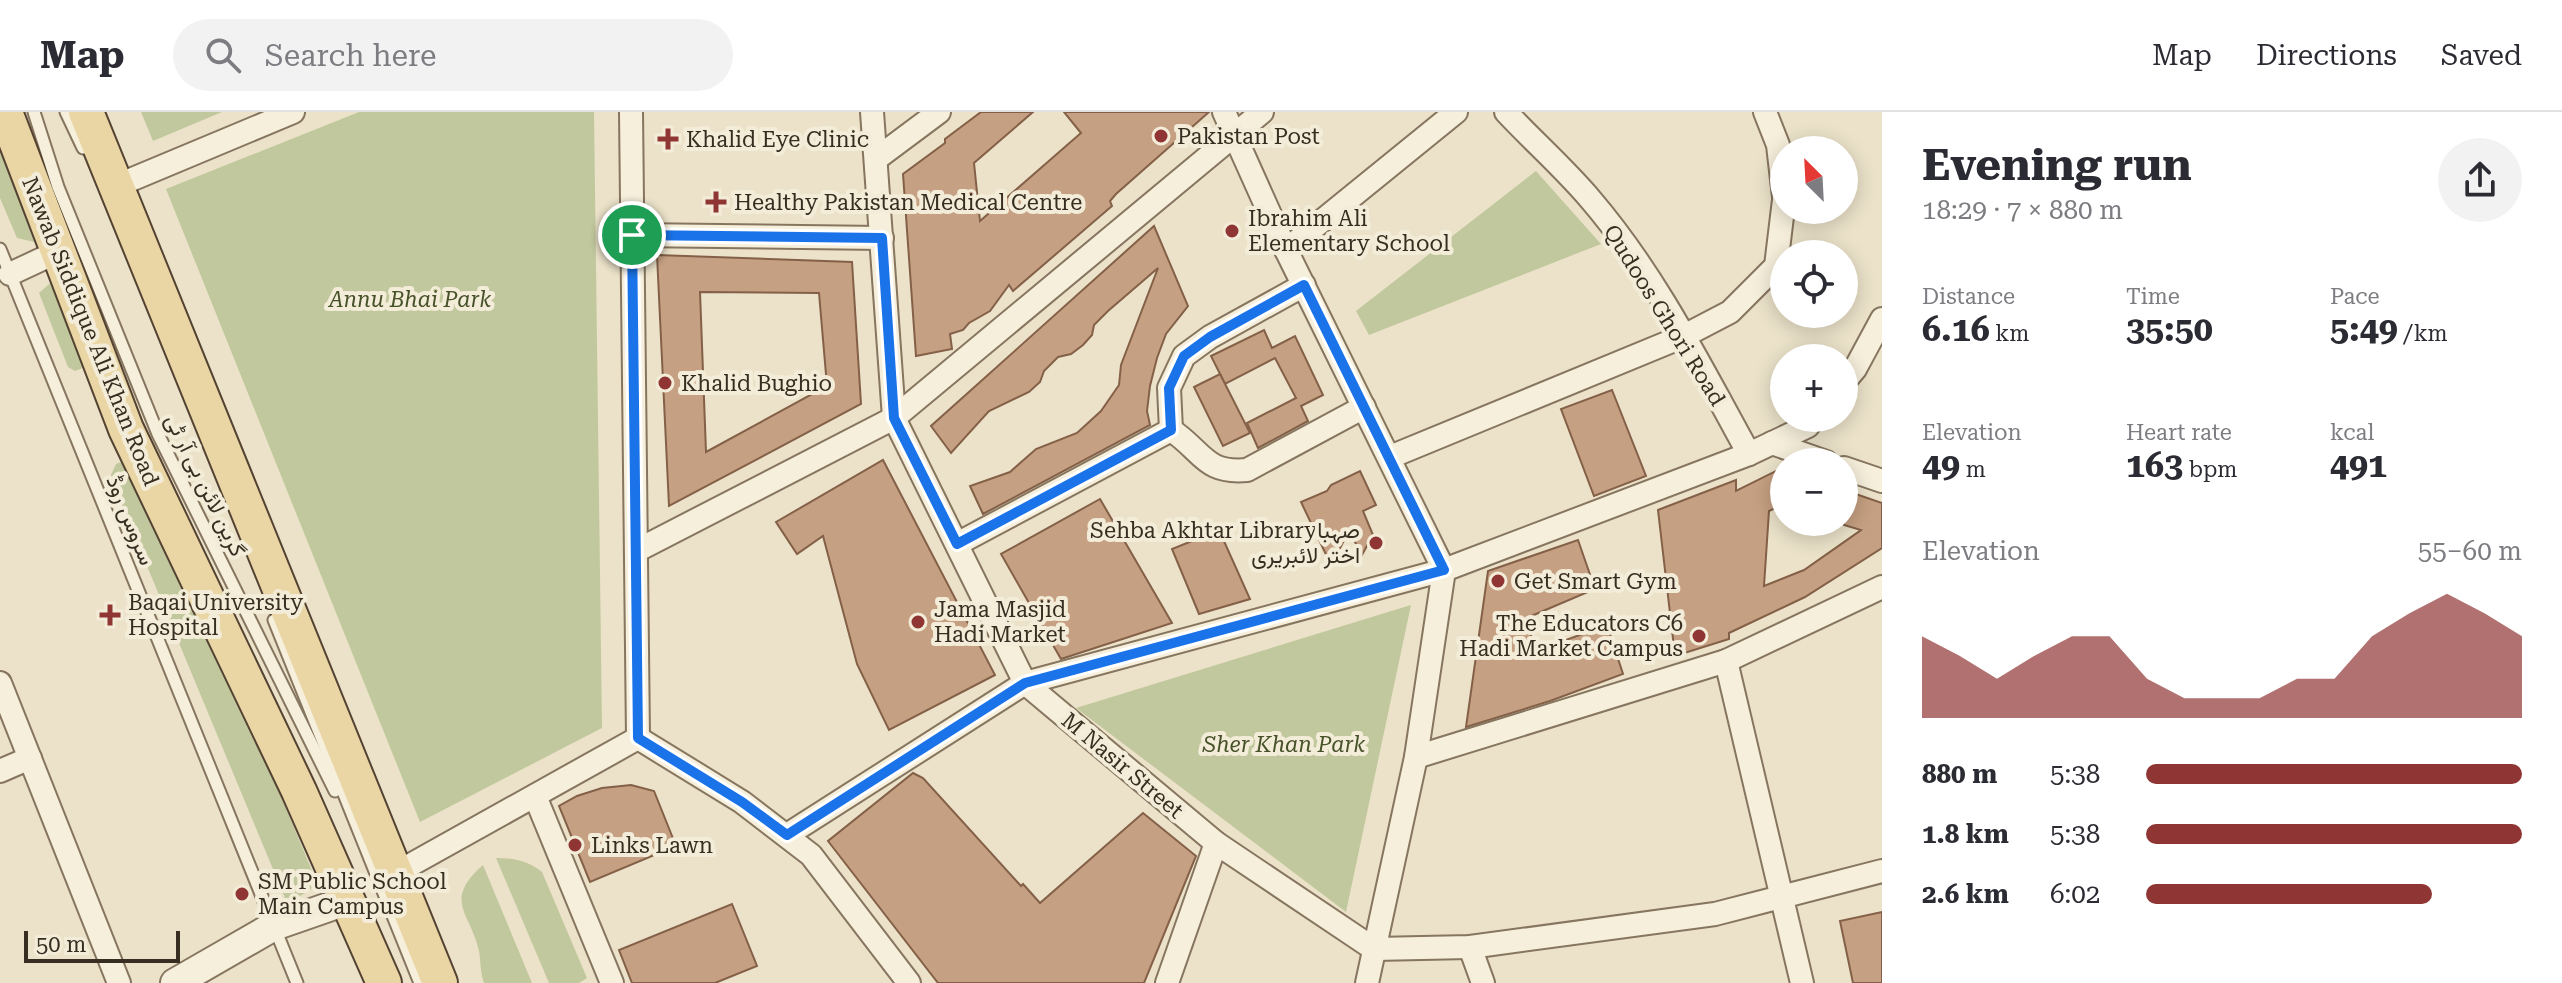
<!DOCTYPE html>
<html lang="en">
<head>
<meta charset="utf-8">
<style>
	:root { --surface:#fff; --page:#f2f2f3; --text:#2b2b33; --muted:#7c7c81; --line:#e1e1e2; --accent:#8f3634 }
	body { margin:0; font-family:"Roboto Serif",Vazirmatn,serif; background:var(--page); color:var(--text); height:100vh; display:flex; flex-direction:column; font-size:30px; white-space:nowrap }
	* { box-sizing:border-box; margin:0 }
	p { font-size:26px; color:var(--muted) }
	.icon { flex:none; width:44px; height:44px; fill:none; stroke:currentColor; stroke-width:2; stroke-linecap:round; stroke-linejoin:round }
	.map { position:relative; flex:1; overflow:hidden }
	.details { display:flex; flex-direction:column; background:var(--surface); width:680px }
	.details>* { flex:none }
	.needle { width:52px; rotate:336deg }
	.tools { position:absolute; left:1770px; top:24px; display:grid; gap:16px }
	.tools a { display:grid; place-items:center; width:88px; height:88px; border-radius:50%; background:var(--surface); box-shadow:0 4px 20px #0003; font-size:40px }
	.scale { position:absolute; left:24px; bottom:20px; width:156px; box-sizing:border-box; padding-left:8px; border:4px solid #372d21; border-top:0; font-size:22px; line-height:28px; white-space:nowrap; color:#372d21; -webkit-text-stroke:6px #f3ecd8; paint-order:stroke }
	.pin { position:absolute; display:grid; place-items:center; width:68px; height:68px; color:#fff; margin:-34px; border:4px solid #fff; border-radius:50%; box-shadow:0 2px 8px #0007 }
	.round { display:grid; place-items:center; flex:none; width:84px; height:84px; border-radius:42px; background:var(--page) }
	.headline { display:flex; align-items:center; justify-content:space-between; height:136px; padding:0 40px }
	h1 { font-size:44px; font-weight:700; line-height:60px }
	.metrics { display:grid; grid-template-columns:repeat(3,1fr); gap:12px; height:136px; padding:8px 40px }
	.metrics div { display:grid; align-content:center }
	.metrics b { font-size:34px; font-weight:700 }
	.metrics small { font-size:22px; font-weight:400 }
	.metrics p { font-size:22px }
	.chart { height:224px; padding:16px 40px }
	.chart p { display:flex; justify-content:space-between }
	.chart svg { width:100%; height:144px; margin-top:8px; fill:var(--accent); opacity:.7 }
	ul { padding:0 40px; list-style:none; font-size:26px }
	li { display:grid; grid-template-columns:128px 96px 1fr; align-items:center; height:60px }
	li i { height:20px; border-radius:10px; background:var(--accent) }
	header { display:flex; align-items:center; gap:48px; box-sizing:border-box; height:112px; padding:0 40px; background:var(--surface); border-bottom:2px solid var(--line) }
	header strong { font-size:38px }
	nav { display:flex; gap:44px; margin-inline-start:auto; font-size:28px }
	.search { width:560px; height:72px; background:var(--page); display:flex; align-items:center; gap:20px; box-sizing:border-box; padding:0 28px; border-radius:44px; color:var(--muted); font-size:30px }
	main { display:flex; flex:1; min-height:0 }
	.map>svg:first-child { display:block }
</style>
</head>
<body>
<header>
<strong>Map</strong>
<div class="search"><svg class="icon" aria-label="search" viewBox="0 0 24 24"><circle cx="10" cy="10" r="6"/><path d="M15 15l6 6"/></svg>Search here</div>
<nav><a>Map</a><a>Directions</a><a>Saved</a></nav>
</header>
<main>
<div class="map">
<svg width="1882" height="871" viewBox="0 0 1882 871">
	<rect width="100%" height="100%" fill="#ebe2c9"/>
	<g fill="#c2c89d">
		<path d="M0,0L43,132L17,126L0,86Z"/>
		<path d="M141,0H222L153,29Z"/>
		<path d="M359,0H594L602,616L420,710L166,77Z"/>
		<path d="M1536,59L1601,132L1369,223L1356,199Z"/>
		<path d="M55,167L104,248L75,259L68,255L39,181Z"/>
		<path d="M132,346L143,351L317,771C307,782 299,786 285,786L110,365L116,352Z"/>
		<path d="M1411,493L1346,800L1076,596Z"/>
		<path d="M496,746C514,746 528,749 542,760L587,866L579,871H549Z"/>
		<path d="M483,753L532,871H484C480,860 481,851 479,839C471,801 442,789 483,753Z"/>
	</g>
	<g fill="#c6a082" stroke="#836047" stroke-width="2" fill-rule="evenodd">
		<path d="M981,0H1033L974,51L980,109L1081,21L1064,0H1209L1116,82L1110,89L1112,94L1013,179L1009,173L990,199L969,211L963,218L950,222L952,237L916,244L903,62L945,31V27Z"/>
		<path d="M1154,114L1188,194L1166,222L1157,246L1150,274L1147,299L1150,313L983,402L970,374L1010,360L1036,337L1077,321L1101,299L1119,273L1121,253L1158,156L1108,199L1094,213L1092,223L1083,233L1071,242L1058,245L1044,259L1040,270L1029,280L989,299L951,341L931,314Z"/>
		<path d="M657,143L852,150L861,292L669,394ZM700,180L819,181L827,274L706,340Z"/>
		<path d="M1264,218L1272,236L1295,224L1323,283L1301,294L1308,309L1258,336L1247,311L1296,286L1275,246L1225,272L1211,244Z"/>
		<path d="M1220,262L1250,321L1223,334L1194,275Z"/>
		<path d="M1612,278L1646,364L1594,384L1561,297Z"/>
		<path d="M883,348L995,563L889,618L857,552L823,424L797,442L776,410Z"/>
		<path d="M1784,355V392L1769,399L1764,474L1804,458L1861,418L1844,413V378L1882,391V436L1805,485L1729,521V527L1675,544L1658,398L1736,368V379Z"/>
		<path d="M1360,359L1376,393L1363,399L1373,423L1362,443L1349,419L1331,453L1301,390L1327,379L1331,373Z"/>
		<path d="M1100,387L1172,511L1061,547L1001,442Z"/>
		<path d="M1219,418L1250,487L1199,502L1172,437Z"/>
		<path d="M1578,428L1595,477L1529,505L1533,540L1607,513L1623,562L1550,589L1466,615L1488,459Z"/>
		<path d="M913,661L923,666L1021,774L1023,772L1040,791L1143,701L1196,744L1144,871H938L828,729Z"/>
		<path d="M631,673L654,679L676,734L590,770L559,694L577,684L602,676Z"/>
		<path d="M732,792L757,854L715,871H632L619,838Z"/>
		<path d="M1882,800V871H1853L1840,809Z"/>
	</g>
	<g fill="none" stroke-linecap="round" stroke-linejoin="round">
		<defs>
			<g id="service">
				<path d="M34,0L58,75L158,322L335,679"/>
				<path d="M66,0L83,36"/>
				<path d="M0,137L297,871"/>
				<path d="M274,508L420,871"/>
			</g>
			<g id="minor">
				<path d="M631,0L638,626"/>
				<path d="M872,0L894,306L1025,571L1216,731L1374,837"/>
				<path d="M1224,0L1286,138L1444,458L1416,645L1367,871"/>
				<path d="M1506,0C1534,30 1565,57 1591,88C1656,164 1701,255 1749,342"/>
				<path d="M1765,0L1778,33L1784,85"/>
				<path d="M876,47L939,0"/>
				<path d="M116,74L293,0"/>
				<path d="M632,123L882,126"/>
				<path d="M1286,138L1456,0"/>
				<path d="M10,162L57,140"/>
				<path d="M1844,270L1855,257L1882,207"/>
				<path d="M1171,318L1169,276L1184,244L1210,225L1304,173"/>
				<path d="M1772,331L1826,350"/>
				<path d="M1390,345L1684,224L1730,200L1776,154L1784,88"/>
				<path d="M1844,356L1882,369"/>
				<path d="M957,432L1171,318C1203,339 1204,362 1247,358L1364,295"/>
				<path d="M636,439L894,306L1262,0"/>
				<path d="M1726,549L1802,871"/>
				<path d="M0,571L119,871"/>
				<path d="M638,626L742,690L811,743L909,871"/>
				<path d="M1416,645L1726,549L1882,475"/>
				<path d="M0,659L30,646"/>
				<path d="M535,684L612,871"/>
				<path d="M787,723L1025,571L1444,458L1749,342L1808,314L1814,306"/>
				<path d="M396,761L638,626"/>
				<path d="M1470,835L1483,871"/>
				<path d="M1374,837L1470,835L1715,802L1882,759"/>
				<path d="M1167,871L1216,731"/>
			</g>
			<path id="tertiary" d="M175,871L274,814L346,789"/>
			<g id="primary">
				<path d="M5,0L126,317L299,679L384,871"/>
				<path d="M86,0L440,871"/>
			</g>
		</defs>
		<use href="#service" stroke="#86755f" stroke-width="15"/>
		<use href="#minor" stroke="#86755f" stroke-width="26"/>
		<use href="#tertiary" stroke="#86755f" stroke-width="32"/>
		<use href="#primary" stroke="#544333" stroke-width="38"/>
		<use href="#service" stroke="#f6efdb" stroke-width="11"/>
		<use href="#minor" stroke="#f6efdb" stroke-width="22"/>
		<use href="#tertiary" stroke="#f6efdb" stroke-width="28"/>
		<use href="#primary" stroke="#ead6a5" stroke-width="34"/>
	</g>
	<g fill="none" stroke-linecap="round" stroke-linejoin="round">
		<defs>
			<path id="route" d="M632,123L882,126L894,306L957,432L1171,318L1169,276L1184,244L1210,225L1304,173L1444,458L1025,571L787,723L742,690L638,626Z"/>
		</defs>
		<use href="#route" stroke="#fff" stroke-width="16"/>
		<use href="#route" stroke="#1a73e8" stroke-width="10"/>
	</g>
	<g fill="#8f3634" stroke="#f3ecd8" stroke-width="3">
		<circle cx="1161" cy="24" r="8"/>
		<path d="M664 15h8v8h8v8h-8v8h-8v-8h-8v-8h8z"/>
		<path d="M712 78h8v8h8v8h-8v8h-8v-8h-8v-8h8z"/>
		<circle cx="1232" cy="119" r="8"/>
		<circle cx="665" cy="271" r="8"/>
		<circle cx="1376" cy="431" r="8"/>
		<circle cx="1498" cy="469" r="8"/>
		<path d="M106 491h8v8h8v8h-8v8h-8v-8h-8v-8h8z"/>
		<circle cx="918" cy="510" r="8"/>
		<circle cx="1699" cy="524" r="8"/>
		<circle cx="575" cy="733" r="8"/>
		<circle cx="242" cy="782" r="8"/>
	</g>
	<g text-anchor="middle" stroke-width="8" stroke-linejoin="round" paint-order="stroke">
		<g font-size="22" fill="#372d21" stroke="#f3ecd8" text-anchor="start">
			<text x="1177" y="32">Pakistan Post</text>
			<text x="686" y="35">Khalid Eye Clinic</text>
			<text x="734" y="98">Healthy Pakistan Medical Centre</text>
			<text x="1248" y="114">Ibrahim Ali<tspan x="1248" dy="25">Elementary School</tspan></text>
			<text x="681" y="279">Khalid Bughio</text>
			<text x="1360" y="426" text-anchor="end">Sehba Akhtar Libraryصہبا<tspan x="1360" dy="25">اختر لائبریری</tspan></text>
			<text x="1514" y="477">Get Smart Gym</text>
			<text x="128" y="498">Baqai University<tspan x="128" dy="25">Hospital</tspan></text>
			<text x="934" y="505">Jama Masjid<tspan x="934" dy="25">Hadi Market</tspan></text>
			<text x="1683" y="519" text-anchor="end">The Educators C6<tspan x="1683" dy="25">Hadi Market Campus</tspan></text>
			<text x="591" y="741">Links Lawn</text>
			<text x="258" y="777">SM Public School<tspan x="258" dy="25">Main Campus</tspan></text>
		</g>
		<g font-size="22" font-style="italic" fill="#47522a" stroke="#f3ecd8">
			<text x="410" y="195">Annu Bhai Park</text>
			<text x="1284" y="640">Sher Khan Park</text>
		</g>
		<g font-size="22" fill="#372d21" stroke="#f3ecd8">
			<text transform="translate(1665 203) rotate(58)" y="8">Qudoos Ghori Road</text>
			<text transform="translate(91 219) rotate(68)" y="8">Nawab Siddique Ali Khan Road</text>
			<text transform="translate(206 373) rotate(64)" y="8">گرین لائن بی آر ٹی</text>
			<text transform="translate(131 408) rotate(68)" y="8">سروس روڈ</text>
			<text transform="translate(1123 653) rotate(40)" y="8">M Nasir Street</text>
		</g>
	</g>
</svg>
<div class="tools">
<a><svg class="needle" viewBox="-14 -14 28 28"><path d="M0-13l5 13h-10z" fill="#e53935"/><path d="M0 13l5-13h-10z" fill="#7c7c81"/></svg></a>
<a><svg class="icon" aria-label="locate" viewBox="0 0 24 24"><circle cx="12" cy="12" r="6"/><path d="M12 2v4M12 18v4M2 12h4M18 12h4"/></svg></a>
<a>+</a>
<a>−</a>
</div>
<div class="scale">50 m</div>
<div class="pin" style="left:632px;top:123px;background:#1e9e55"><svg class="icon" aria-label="arrive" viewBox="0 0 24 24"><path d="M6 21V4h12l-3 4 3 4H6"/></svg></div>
</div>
<section class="details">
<div class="headline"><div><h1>Evening run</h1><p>18:29 · 7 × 880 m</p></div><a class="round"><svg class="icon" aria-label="share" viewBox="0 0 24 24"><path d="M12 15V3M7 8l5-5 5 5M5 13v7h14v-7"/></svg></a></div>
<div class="metrics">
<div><p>Distance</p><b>6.16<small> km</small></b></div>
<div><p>Time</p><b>35:50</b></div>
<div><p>Pace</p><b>5:49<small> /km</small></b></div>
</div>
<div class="metrics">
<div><p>Elevation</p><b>49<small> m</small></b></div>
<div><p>Heart rate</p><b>163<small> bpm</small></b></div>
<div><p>kcal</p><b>491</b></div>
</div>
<div class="chart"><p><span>Elevation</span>55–60 m</p>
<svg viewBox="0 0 160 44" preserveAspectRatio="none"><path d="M0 44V19L10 25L20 32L30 25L40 19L50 19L60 32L70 38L80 38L90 38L100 32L110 32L120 19L130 12L140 6L150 12L160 19V44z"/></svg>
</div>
<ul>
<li><b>880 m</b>5:38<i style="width:100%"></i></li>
<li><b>1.8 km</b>5:38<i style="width:100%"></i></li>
<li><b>2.6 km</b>6:02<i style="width:76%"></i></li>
</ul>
</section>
</main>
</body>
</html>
